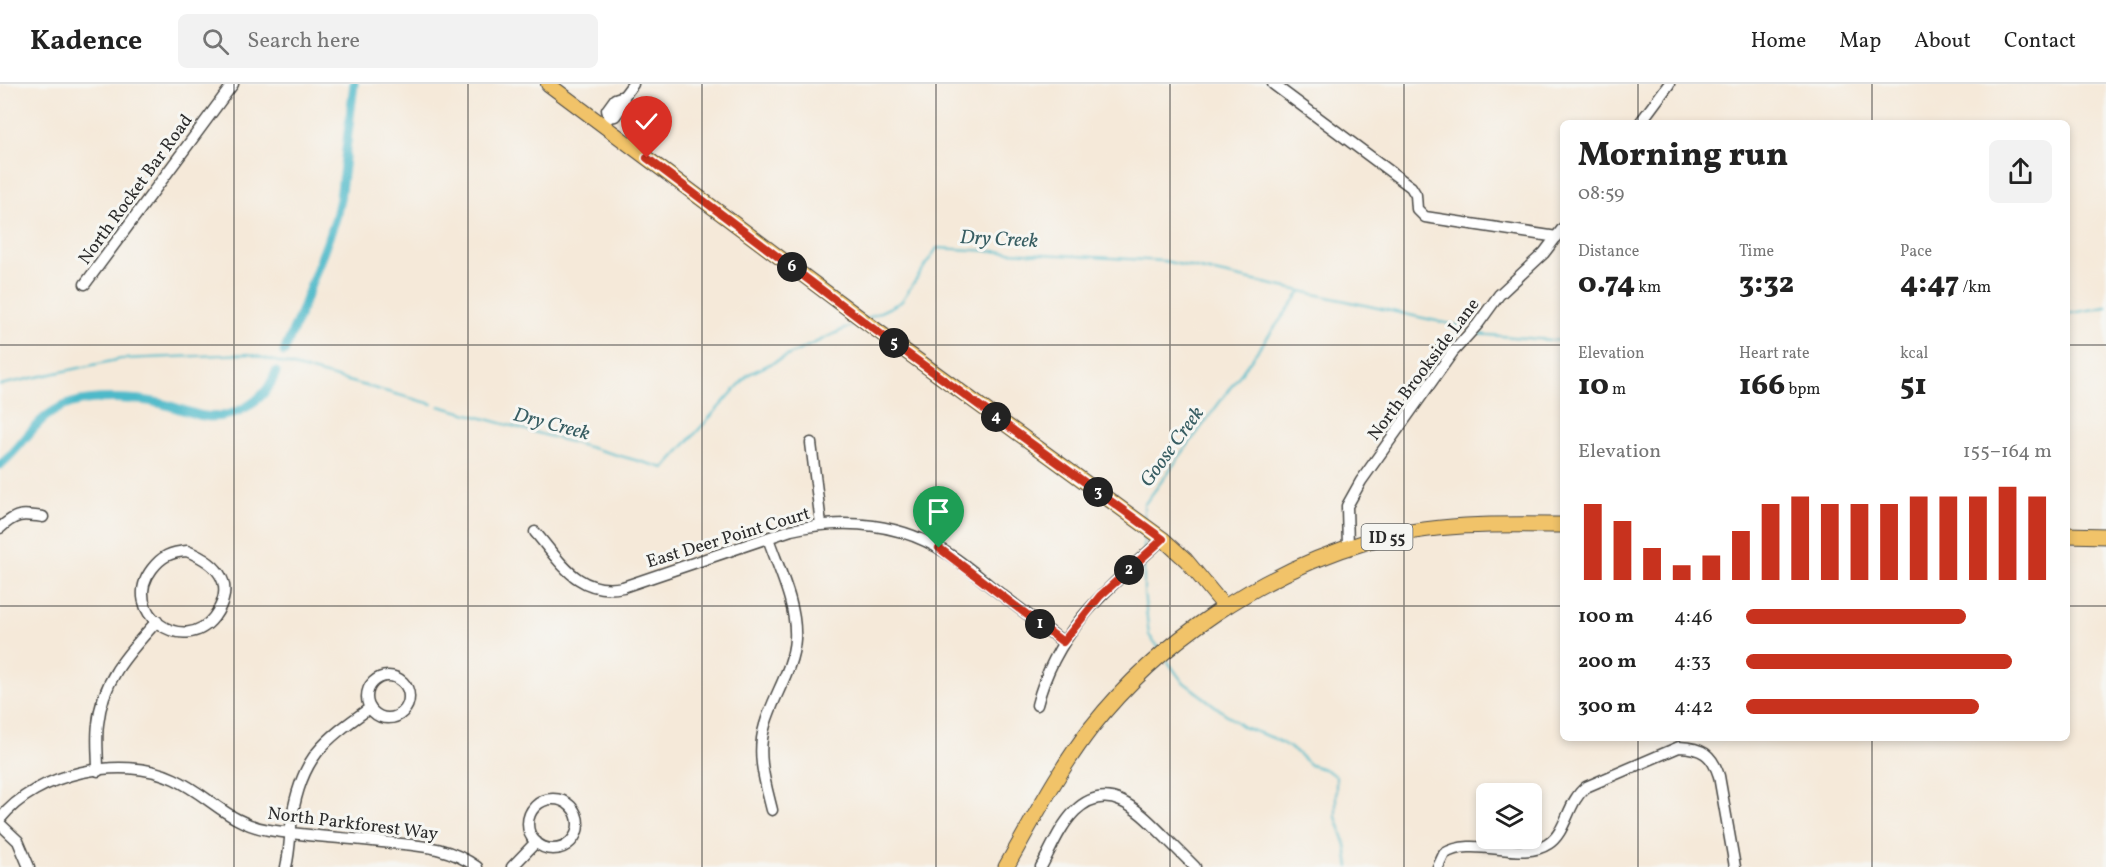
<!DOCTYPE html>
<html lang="en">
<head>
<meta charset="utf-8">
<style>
	:root { --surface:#fff; --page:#f2f2f2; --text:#222; --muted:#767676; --line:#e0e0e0; --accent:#c8321e }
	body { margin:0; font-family:Vollkorn,serif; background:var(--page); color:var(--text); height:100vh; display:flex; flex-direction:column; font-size:22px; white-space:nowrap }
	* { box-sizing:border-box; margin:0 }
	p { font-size:20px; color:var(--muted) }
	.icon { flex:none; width:33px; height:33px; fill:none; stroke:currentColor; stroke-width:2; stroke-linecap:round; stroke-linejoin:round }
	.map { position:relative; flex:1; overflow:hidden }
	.side { position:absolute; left:1560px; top:36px; width:510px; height:621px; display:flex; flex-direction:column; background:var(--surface); border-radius:9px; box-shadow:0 3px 9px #0003 }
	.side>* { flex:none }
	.tools { position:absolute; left:1476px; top:699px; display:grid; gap:12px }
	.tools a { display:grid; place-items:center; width:66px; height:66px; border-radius:9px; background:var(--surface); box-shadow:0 3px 9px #0003; font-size:30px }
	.pin { position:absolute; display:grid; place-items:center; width:51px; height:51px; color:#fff; margin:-62px -26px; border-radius:50% 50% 50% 0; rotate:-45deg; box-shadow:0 0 6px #0007 }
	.pin .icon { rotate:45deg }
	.km { position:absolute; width:30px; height:30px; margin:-15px; border-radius:50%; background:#222; color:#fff; font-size:16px; line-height:30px; text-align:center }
	.round { display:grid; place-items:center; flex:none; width:63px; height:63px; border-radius:9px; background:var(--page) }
	.overview { display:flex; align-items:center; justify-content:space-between; height:102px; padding:0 18px }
	h1 { font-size:33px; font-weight:800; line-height:45px }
	.stats { display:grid; grid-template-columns:repeat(3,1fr); gap:9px; height:102px; padding:6px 18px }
	.stats div { display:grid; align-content:center }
	.stats b { font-size:30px; font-weight:800 }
	.stats small { font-size:16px; font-weight:400 }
	.stats p { font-size:16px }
	.chart { height:168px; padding:12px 18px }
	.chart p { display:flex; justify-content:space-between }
	.chart svg { width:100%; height:108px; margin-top:6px; stroke:var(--accent); stroke-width:6 }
	ul { padding:0 18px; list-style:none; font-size:20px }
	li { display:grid; grid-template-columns:96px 72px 1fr; align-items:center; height:45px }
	li i { height:15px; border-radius:8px; background:var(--accent) }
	header { display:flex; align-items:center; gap:36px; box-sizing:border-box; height:84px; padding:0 30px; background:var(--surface); border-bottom:2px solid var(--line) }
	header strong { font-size:28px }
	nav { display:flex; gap:33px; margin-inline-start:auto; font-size:21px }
	.search { width:420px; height:54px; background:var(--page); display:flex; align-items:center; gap:15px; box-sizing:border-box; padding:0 21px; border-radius:9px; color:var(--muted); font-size:22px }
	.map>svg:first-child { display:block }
</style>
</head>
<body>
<header>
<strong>Kadence</strong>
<div class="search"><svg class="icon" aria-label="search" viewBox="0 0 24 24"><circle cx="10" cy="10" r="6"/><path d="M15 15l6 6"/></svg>Search here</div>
<nav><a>Home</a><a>Map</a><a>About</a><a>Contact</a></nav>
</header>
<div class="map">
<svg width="2106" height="783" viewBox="0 0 2106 783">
	<rect width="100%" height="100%" fill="#f6f6f2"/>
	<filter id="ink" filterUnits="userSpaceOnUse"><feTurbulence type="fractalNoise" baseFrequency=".0167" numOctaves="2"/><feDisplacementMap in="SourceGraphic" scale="12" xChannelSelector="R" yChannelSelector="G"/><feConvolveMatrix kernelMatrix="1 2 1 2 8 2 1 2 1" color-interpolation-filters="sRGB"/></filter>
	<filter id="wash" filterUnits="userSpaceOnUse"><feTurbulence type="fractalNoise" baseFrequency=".008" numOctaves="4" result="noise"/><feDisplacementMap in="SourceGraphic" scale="24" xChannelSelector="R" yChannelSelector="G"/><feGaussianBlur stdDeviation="1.35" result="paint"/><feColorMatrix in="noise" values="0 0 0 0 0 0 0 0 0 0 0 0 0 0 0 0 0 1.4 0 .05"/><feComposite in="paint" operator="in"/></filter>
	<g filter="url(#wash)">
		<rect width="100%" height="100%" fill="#f5e9d9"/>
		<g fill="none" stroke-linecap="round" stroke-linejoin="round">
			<g stroke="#4db9c9" stroke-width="2">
				<path d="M2067,230L2106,223"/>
				<path d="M868,234L901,218L937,164L1164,177L1464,243"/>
				<path d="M1476,250L1563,257"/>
				<path d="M0,301L121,275L249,270L432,320"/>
				<path d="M439,322L664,384L749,290L857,239"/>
				<path d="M1144,434V421L1300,209"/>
				<path d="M1144,467V449"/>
				<path d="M1144,479V508L1149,551L1160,565"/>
				<path d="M1166,575L1182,597L1243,643L1273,654L1294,666L1310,681L1324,685L1336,692V733L1346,761L1349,783"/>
			</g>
			<g stroke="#4db9c9" stroke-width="9">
				<path d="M284,268L300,230L335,137L340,115L354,0"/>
				<path d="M0,381C28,358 34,331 72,319C96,312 135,314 159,319C174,322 188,329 204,332C227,336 254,323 268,304C271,299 274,293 276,288"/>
			</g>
		</g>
	</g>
	<g filter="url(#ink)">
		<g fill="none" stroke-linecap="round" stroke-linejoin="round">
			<defs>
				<g id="minor">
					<path d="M1273,0L1411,103L1416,111L1417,125L1425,133L1557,153"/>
					<path d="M624,12L633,0"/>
					<path d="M1640,39L1669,0"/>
					<path d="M603,41L609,33L615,32L623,21L624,12L615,15L607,26L609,33"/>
					<path d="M85,200L233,0"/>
					<path d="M811,359L821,440"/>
					<path d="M0,444C16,429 22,430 43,433"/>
					<path d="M535,448C561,478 578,512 623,503L791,446C846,434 902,439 950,471C964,480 977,491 990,502C1014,520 1039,539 1063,558"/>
					<path d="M768,454C779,486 797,521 795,555C793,586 773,612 765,641C756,670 765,698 772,726"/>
					<path d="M1348,464L1347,422L1361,397L1452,269L1478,240L1499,211L1544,169L1563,144"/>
					<path d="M187,467C219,480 237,501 214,533C184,573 119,528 152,485C162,472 171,468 187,467Z"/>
					<circle cx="388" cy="613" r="21"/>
					<path d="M1037,621C1056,546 1107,505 1163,455"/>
					<path d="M98,687C98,671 96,655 98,640C102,596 129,568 157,537"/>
					<circle cx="553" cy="740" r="25"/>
					<path d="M0,735C36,689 122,670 174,695C209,711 229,740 269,746C306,752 345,754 382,758C418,762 446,761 477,783"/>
					<path d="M0,740L18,757L29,783"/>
					<path d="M286,783C290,767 290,749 292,733C302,673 323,657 370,624"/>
					<path d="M512,783L536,758"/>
					<path d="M1041,783C1051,765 1060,742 1075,727C1108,695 1138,726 1162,750C1173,761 1184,772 1195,783"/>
					<path d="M1438,783L1444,770C1472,751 1522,778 1548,760C1567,748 1567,718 1586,703L1679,663C1702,664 1712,670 1719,692L1735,783"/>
				</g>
				<path id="major" d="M548,0L871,242L1163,455L1186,476L1224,522"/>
				<g id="highway">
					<path d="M2067,451L2106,452"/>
					<path d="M1006,783C1033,736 1058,687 1091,644C1160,556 1262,488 1369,457C1432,439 1499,440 1563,441"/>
				</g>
			</defs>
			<use href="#minor" stroke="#494845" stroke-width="13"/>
			<use href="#major" stroke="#494845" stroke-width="16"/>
			<use href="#highway" stroke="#494845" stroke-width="17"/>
			<use href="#minor" stroke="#fff" stroke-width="10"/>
			<use href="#major" stroke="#f1c369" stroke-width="14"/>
			<use href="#highway" stroke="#f1c369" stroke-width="15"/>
		</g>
	</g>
	<g fill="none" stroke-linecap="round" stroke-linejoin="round" filter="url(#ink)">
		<defs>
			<path id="route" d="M647,74L871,243L1163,455L1100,512L1063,558L939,464"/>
		</defs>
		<use href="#route" stroke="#fff" stroke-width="12"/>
		<use href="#route" stroke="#c8321e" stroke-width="8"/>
	</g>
	<path fill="none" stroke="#2b2b2b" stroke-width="1.5" stroke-opacity="0.55" d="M234,0V783M468,0V783M702,0V783M936,0V783M1170,0V783M1404,0V783M1638,0V39M1872,0V39M0,261H1563M2067,261H2106M0,522H1563M2067,522H2106M1638,654V783M1872,654V783"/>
	<g text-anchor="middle" stroke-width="6" stroke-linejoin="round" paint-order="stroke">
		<rect fill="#f6f6f2" stroke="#686867" stroke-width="1.5" x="1361.5" y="440" width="51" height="26" rx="4.5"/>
		<g font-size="16" font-weight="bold" fill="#2b2b2b">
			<text x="1387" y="459">ID 55</text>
		</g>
		<g font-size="18" fill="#2b2b2b" stroke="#f6f6f2">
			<text transform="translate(135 105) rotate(-54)" y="6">North Rocket Bar Road</text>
			<text transform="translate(1423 285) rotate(-53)" y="6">North Brookside Lane</text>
			<text transform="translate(728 453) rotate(-17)" y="6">East Deer Point Court</text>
			<text transform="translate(353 739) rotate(7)" y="6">North Parkforest Way</text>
		</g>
		<g font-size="20" font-style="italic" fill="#375d62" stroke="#f6f6f2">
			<text transform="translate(999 154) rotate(3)" y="7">Dry Creek</text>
			<text transform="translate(552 339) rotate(15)" y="7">Dry Creek</text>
			<text transform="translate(1171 362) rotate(-54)" y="7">Goose Creek</text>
		</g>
	</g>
</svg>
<div class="tools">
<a><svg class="icon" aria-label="layers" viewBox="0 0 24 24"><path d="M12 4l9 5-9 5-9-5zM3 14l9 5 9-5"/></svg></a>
</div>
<div class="pin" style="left:939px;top:464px;background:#1e9e55"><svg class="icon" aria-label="arrive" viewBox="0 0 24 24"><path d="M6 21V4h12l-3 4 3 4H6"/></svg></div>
<div class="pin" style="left:647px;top:74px;background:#d93025"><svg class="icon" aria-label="check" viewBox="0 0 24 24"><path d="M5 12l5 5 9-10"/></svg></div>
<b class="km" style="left:1040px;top:540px">1</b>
<b class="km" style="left:1129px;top:486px">2</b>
<b class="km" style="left:1098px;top:408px">3</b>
<b class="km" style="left:996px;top:333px">4</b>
<b class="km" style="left:894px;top:259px">5</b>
<b class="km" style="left:792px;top:183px">6</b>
<section class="side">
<div class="overview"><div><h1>Morning run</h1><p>08:59</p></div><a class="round"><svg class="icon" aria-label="share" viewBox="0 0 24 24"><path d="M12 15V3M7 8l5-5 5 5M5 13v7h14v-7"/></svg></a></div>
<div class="stats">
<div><p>Distance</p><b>0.74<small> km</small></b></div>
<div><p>Time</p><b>3:32</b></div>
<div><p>Pace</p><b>4:47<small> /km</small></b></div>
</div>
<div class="stats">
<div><p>Elevation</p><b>10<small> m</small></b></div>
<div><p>Heart rate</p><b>166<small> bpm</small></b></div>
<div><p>kcal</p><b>51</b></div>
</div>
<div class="chart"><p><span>Elevation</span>155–164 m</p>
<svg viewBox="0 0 160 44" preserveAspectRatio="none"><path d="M5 44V13M15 44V20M25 44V31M35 44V38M45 44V34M55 44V24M65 44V13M75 44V10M85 44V13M95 44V13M105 44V13M115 44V10M125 44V10M135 44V10M145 44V6M155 44V10"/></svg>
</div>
<ul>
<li><b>100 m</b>4:46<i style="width:72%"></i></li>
<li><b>200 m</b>4:33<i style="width:87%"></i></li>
<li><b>300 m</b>4:42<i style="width:76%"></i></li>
</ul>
</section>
</div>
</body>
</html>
